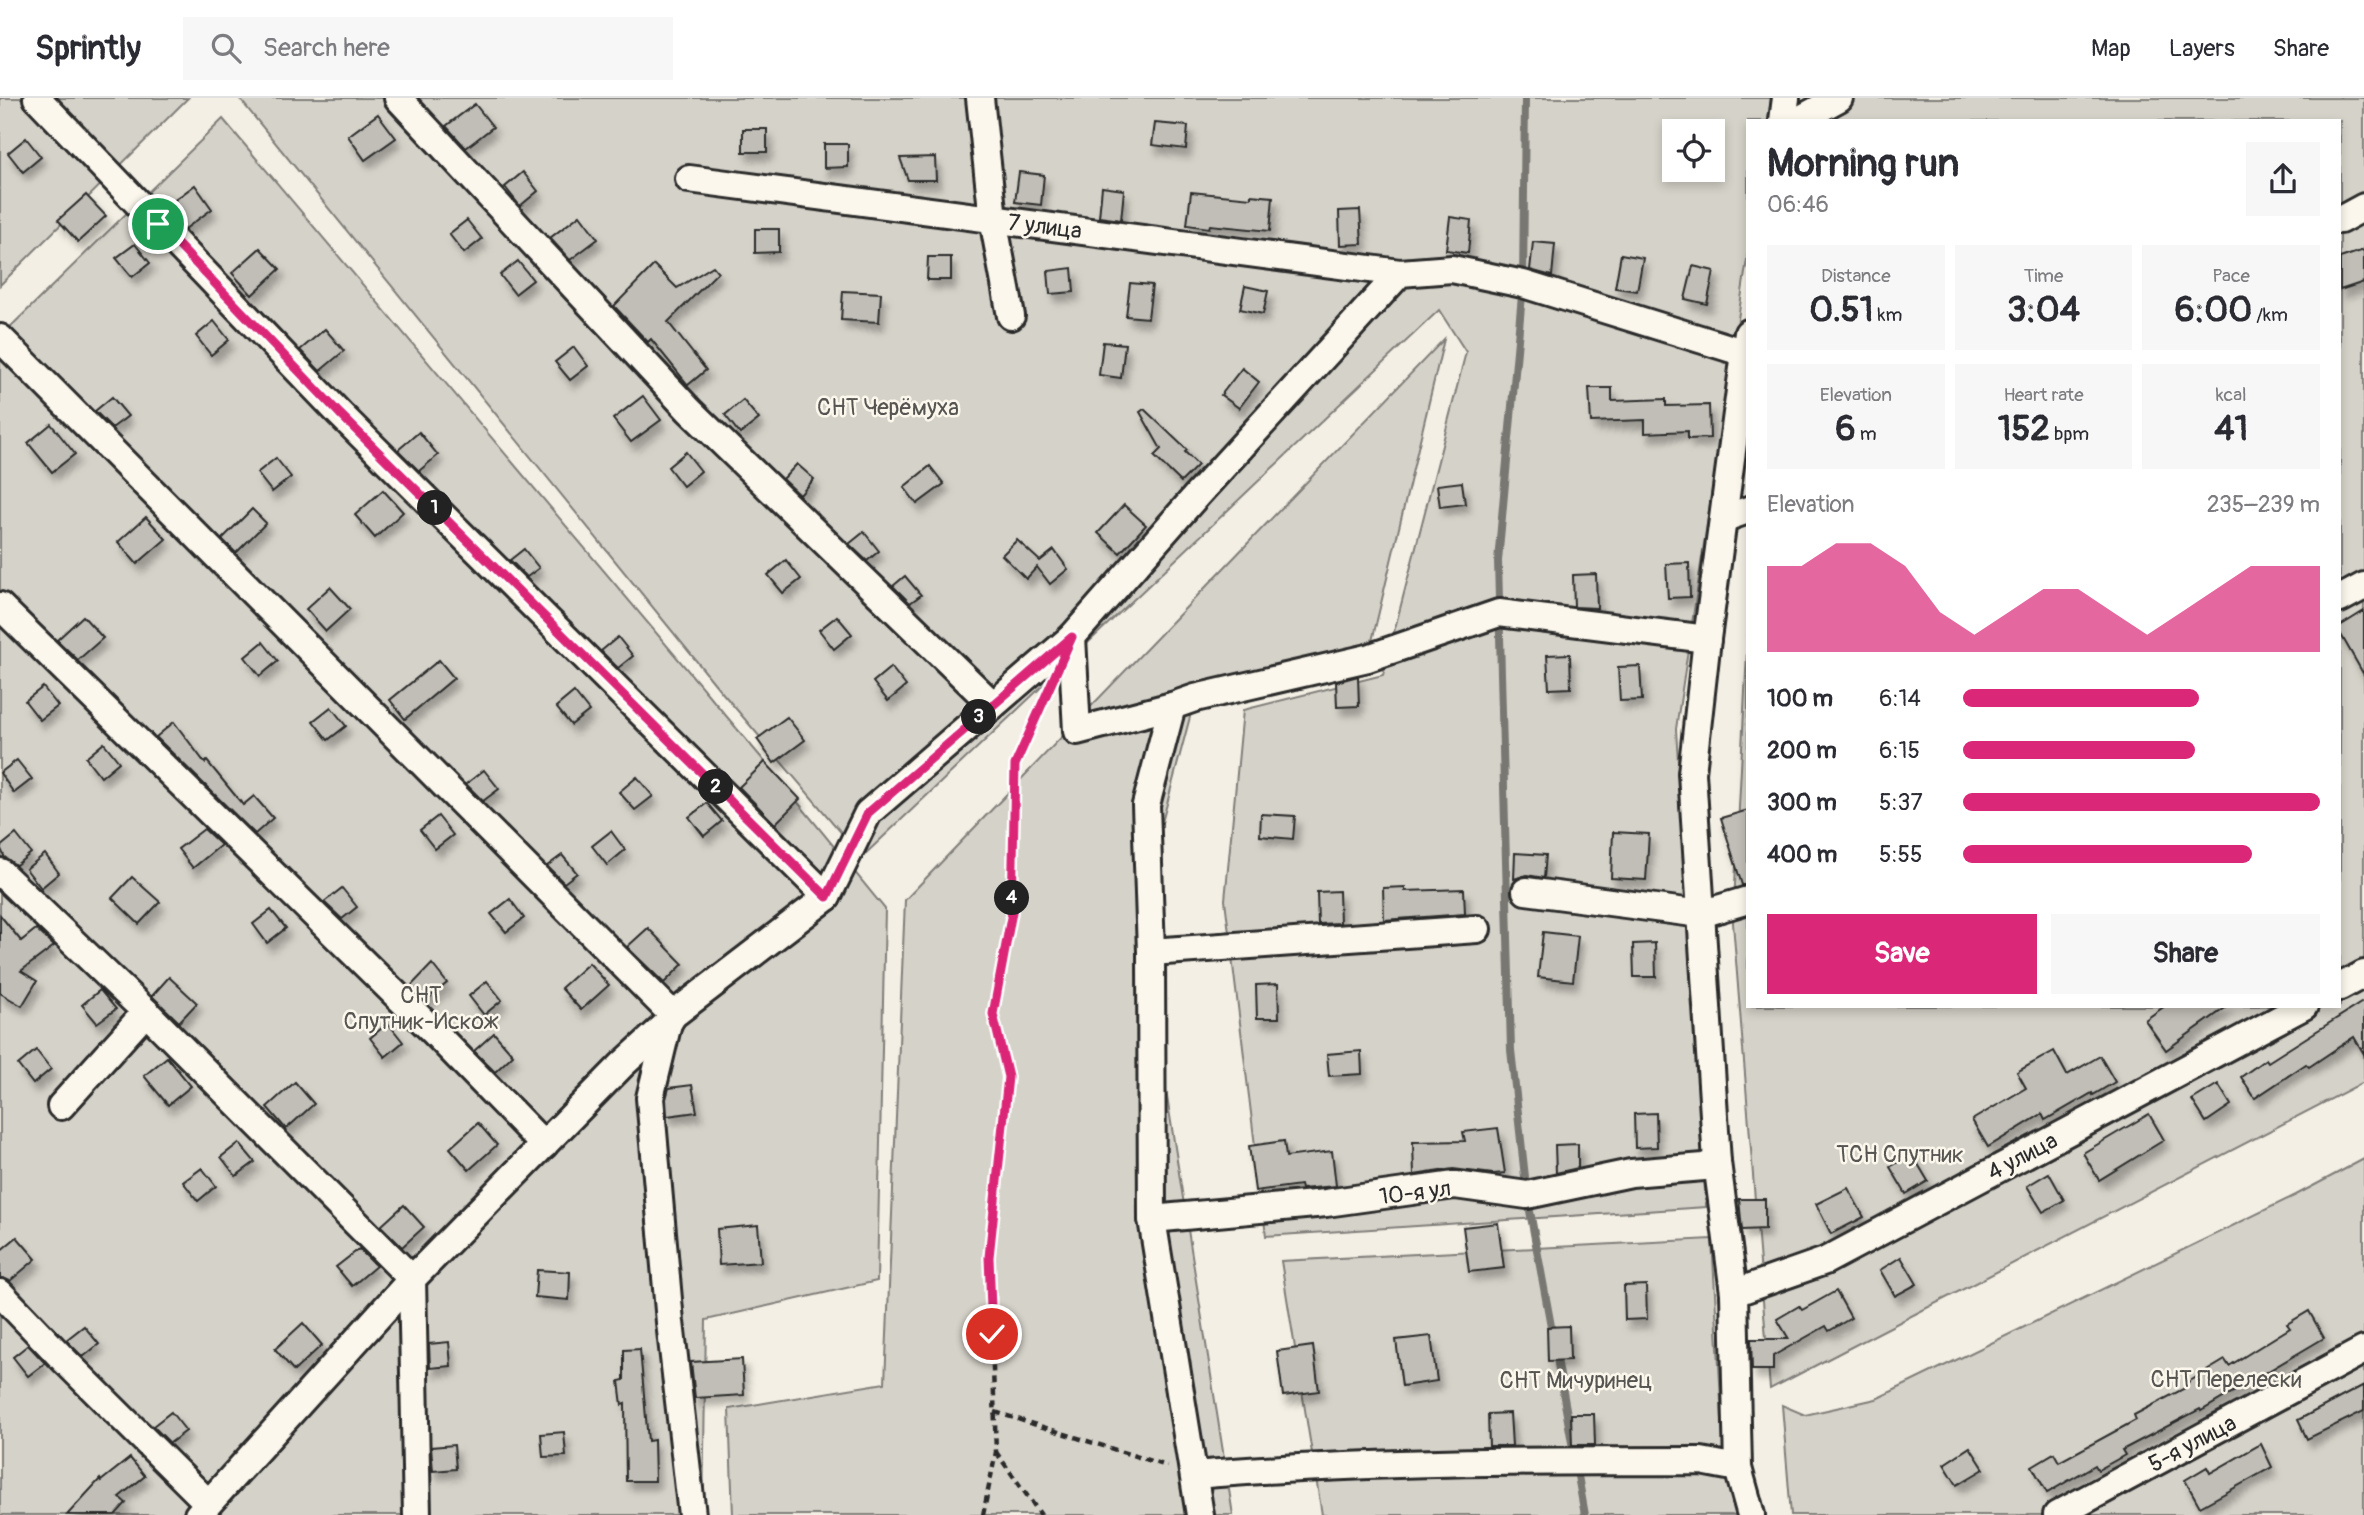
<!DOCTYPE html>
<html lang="en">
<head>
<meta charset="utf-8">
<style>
	:root { --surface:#fff; --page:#f7f7f7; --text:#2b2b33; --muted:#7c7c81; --line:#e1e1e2; --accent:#db2777 }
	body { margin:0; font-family:Pangolin,sans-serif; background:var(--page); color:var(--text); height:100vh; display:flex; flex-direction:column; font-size:26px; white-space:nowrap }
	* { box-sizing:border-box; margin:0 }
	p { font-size:23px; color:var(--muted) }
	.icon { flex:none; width:38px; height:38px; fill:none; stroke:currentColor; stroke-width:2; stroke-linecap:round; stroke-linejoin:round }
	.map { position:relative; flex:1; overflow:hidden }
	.sheet { position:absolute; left:1746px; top:21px; width:595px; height:889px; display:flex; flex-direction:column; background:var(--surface); border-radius:0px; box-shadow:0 4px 10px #0003 }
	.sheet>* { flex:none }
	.fabs { position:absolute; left:1662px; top:21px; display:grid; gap:14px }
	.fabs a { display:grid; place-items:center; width:63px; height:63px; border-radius:0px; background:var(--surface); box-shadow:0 4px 10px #0003; font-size:35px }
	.pin { position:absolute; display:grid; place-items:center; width:60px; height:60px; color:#fff; margin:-30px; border:4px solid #fff; border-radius:50%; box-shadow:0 2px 7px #0007 }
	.km { position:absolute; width:35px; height:35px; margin:-18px; border-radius:50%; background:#222; color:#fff; font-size:19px; line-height:35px; text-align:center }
	.round { display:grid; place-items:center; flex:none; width:74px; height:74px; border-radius:0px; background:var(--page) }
	.overview { display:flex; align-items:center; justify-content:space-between; height:119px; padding:0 21px }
	h1 { font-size:38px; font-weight:700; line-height:52px }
	.stats { display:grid; grid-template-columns:repeat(3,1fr); gap:10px; height:119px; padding:7px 21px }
	.stats div { display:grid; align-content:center; border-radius:0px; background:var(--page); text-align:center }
	.stats b { font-size:35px; font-weight:700 }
	.stats small { font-size:19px; font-weight:400 }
	.stats p { font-size:19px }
	.chart { height:196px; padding:14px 21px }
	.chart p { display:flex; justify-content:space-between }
	.chart svg { width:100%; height:126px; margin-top:7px; fill:var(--accent); opacity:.7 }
	.button { display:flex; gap:14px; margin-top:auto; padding:14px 21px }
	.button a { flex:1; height:80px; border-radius:0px; background:var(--accent); color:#fff; font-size:28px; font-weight:700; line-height:80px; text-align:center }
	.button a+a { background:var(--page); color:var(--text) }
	ul { padding:0 21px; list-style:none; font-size:23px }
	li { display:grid; grid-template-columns:112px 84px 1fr; align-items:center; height:52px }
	li i { height:18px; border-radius:9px; background:var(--accent) }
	header { display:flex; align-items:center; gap:42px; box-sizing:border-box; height:98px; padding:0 35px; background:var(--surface); border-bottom:2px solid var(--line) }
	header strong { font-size:33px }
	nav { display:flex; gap:38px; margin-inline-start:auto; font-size:24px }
	.search { width:490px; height:63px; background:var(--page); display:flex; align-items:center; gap:18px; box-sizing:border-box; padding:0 24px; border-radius:0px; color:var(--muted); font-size:26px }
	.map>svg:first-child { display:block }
</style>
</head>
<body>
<header>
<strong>Sprintly</strong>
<div class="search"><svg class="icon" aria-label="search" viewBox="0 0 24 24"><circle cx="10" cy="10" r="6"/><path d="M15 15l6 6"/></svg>Search here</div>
<nav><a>Map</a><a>Layers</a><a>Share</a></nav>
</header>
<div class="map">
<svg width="2364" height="1417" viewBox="0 0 2364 1417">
	<defs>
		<filter id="shadow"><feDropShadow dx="4.5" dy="8" stdDeviation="3.5" flood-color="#0004"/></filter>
	</defs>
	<rect width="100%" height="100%" fill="#f3efe4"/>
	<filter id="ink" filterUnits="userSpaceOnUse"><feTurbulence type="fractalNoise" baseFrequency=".0143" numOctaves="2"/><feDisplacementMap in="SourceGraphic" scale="14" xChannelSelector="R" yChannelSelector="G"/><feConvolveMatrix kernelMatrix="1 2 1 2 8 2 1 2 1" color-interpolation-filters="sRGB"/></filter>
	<g filter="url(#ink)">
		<g fill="#d5d2c9" stroke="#807e7a" stroke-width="2" fill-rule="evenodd">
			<path d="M0,0H188L0,187Z"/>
			<path d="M239,0H1771L1768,23H1748V155L1676,631L1706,1109L1266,1138L1225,802L1243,612L1383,577L1466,254L1439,212L862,759L720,592ZM1675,33H1713V72H1675Z"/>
			<path d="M1815,0H2364V984L1770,1291L1733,825L1748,535V908H2340V23H1812Z"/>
			<path d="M223,21L765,664L885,811L877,1183L706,1222L703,1417H0V239Z"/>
			<path d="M1444,241L1368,560L1195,600L1138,815L1233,1417H733L729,1311L885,1285L905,802Z"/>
			<path d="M2364,1061V1417H1791L1782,1307L1805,1317L1876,1301L2296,1097Z"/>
			<path d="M1712,1141L1725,1375L1736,1417H1322L1281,1163Z"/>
		</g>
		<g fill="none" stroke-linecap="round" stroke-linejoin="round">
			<g stroke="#787772" stroke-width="8">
				<path d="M1525,0L1523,186L1498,463L1511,952L1527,1097L1553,1239"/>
				<path d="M1556,1255L1585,1417"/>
			</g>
		</g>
		<g fill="#c0beb6" stroke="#2b2b2b" stroke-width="2" filter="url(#shadow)">
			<path d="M475,6L493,29L466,50L446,28Z"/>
			<path d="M378,16L396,40L365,62L348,38Z"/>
			<path d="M1155,25L1188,28L1186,51L1152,47Z"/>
			<rect x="743" y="31" width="24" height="23"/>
			<path d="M26,40L41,59L23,74L8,55Z"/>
			<path d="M824,46H848V69L824,70Z"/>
			<path d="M935,59L936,82H908L900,60Z"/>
			<path d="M523,74L538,93L520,108L505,89Z"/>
			<path d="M1019,74L1044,77L1041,107L1015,104Z"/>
			<path d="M195,87L212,111L185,131L164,110Z"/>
			<path d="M1102,89L1124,92L1121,122L1099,119Z"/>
			<path d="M1191,94L1251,100V97L1273,99L1270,133L1210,127L1209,130L1187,127Z"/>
			<path d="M86,97L106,118L78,144L58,122Z"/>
			<path d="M1360,112L1362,146L1340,147L1339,113Z"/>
			<path d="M580,117L598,141L570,162L550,140Z"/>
			<path d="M1450,119L1471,122L1468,155L1446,152Z"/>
			<path d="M467,122L482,141L464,155L449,136Z"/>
			<path d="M755,131H779V154L755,155Z"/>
			<path d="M1533,144L1555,146L1552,178L1530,172Z"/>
			<path d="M135,146L150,165L132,179L116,160Z"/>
			<path d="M260,150L280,171L252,197L232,175Z"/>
			<path d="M2364,152V184L2340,192V160Z"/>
			<path d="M1621,156L1643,160L1637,193L1615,190Z"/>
			<path d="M928,159H951V182H927Z"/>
			<path d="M518,163L533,182L515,196L500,177Z"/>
			<path d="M654,167L677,190L713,168L718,174L668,224L706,272L688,287L651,241L648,244L614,208Z"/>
			<path d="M1693,168L1714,173L1707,206L1685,201Z"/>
			<path d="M1072,170L1074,194L1050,196L1048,173Z"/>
			<path d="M1130,185L1152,187L1148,220L1126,218Z"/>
			<path d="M1245,188L1268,193L1263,216L1240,211Z"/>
			<path d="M843,193L881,195L879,224L841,222Z"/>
			<path d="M214,223L229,242L211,257L196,238Z"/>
			<path d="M325,231L344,253L320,273L300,252Z"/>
			<path d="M1103,244L1125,246L1121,280L1099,277Z"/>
			<path d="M574,249L588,268L570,282L555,264Z"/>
			<path d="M1242,270L1259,284L1239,310L1221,297Z"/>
			<path d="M1589,290H1612V303L1666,301V308L1709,307L1710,340L1688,341V333L1645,335V322L1591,324Z"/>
			<path d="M643,298L661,322L631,344L613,321Z"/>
			<path d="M112,299L128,318L112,330L95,313Z"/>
			<path d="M743,302L759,321L740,336L725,317Z"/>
			<path d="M1144,311L1187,352L1185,354L1198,367L1181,384L1154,358L1161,351L1140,314Z"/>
			<path d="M51,326L75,356L52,374L28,345Z"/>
			<path d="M419,334L438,357L419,373L398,352Z"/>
			<path d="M686,354L701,373L683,388L668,369Z"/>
			<path d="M276,360L291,379L272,394L257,375Z"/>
			<path d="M797,366L814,381L800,397L783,381Z"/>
			<path d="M930,368L944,386L917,406L904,389Z"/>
			<path d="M1462,384L1465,406L1440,409L1437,387Z"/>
			<path d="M383,392L403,414L375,440L355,417Z"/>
			<path d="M1124,407L1146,427L1120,455L1098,435Z"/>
			<path d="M252,411L266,425L236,455L222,441Z"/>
			<path d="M146,419L166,441L137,466L118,444Z"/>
			<path d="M864,434L879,453L867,463L849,446Z"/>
			<path d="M1017,442L1040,463L1054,452L1068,471L1050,486L1037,469L1026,481L1002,457Z"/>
			<path d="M524,451L539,470L527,479L510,462Z"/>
			<path d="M786,462L801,481L783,495L768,477Z"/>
			<path d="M1689,465L1690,499L1668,500L1666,466Z"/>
			<path d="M1596,476L1597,510L1574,509L1573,477Z"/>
			<path d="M905,478L921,497L910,505L893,488Z"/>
			<path d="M330,489L350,511L326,533L306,511Z"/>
			<path d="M2364,513V577L2340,535V528Z"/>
			<path d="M83,518L103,540L78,562L57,542Z"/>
			<path d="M837,518L852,536L834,551L819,532Z"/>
			<path d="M618,539L633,558L618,570L601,553Z"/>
			<path d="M263,544L278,563L260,578L245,559Z"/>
			<path d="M1570,556L1571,590L1549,591L1547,557Z"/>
			<path d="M439,562L454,580L405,621L390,602Z"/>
			<path d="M1640,568L1642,602L1620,603L1618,569Z"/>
			<path d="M891,569L906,588L888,603L873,584Z"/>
			<path d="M1358,578L1359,608L1337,609L1336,584Z"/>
			<path d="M43,589L58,608L40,622L25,603Z"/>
			<path d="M574,594L589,613L571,627L556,609Z"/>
			<path d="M331,609L346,628L328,642L313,623Z"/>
			<path d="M787,619L805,642L774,665L757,641Z"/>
			<path d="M174,624L205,665L207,663L243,707L254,698L273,720L255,736L156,639Z"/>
			<path d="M104,645L119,664L101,679L86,660Z"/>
			<path d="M17,662L32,681L14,695L0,675Z"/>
			<path d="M765,664L800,701L775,726L739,689Z"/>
			<path d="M484,672L499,691L483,703L466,686Z"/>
			<path d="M637,679L653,698L635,712L619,694Z"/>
			<path d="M707,705L722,723L704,738L689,719Z"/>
			<path d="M1748,712V787H1742L1721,720Z"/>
			<path d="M1261,716L1295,718L1293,741L1260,738Z"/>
			<path d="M438,718L453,737L435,751L420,732Z"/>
			<path d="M204,731L221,747L193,770L178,751Z"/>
			<path d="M611,733L625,752L607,767L592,748Z"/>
			<path d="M1613,734L1649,736L1646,782L1611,780Z"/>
			<path d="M16,736L31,755L16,767L5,760L0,749Z"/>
			<path d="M1515,755L1546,757L1544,780L1527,777L1514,781Z"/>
			<path d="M45,756L59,775L41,790L26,771Z"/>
			<path d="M562,757L577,775L564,785L547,768Z"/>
			<path d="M132,779L160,804L139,826L112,800Z"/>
			<path d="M1405,789V793L1464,791L1465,816L1384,822L1383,790Z"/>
			<path d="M342,790L357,809L342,821L324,804Z"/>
			<path d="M1339,793L1340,825L1318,826L1317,794Z"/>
			<path d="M510,801L524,820L506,834L491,816Z"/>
			<path d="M271,812L286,830L267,845L253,826Z"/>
			<path d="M0,817L21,843L36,831L54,848L21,873L37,883L22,908L0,895Z"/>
			<path d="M648,830L683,866L664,885L627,849Z"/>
			<path d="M1543,834L1578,838L1573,883L1538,879Z"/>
			<path d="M1655,845L1656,879H1634L1633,846Z"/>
			<path d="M589,865L609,887L581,912L561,890Z"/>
			<path d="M432,866L447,885L425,903L410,889Z"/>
			<path d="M169,879L197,905L179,924L152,898Z"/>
			<path d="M487,883L502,902L484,917L469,898Z"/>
			<path d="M1278,886L1279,920H1257L1256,887Z"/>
			<path d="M100,892L116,911L97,925L82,907Z"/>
			<path d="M2364,903V956L2354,939L2309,969L2306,966L2255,1000L2241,979L2266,961L2268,964Z"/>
			<path d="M2165,908H2228L2166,952L2145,922Z"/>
			<path d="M388,925L403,944L385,959L370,940Z"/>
			<path d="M494,935L513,957L495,974L474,953Z"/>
			<path d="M36,952L51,971L33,986L18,967Z"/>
			<path d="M1361,953L1362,976L1329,978L1327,956Z"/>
			<path d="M2054,953L2067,977L2100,958L2115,984L2093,997L2092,995L2045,1022L2042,1016L1988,1049L1972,1022L2026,990L2017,974Z"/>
			<path d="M167,959L191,988L168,1007L144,978Z"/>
			<path d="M295,984L314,1006L286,1031L267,1009Z"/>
			<path d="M2218,986L2231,1007L2206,1024L2192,1002Z"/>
			<path d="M692,987L697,1014L667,1018L666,1001L669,990Z"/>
			<path d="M1656,1015L1657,1049L1635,1050L1634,1016Z"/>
			<path d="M2149,1016L2164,1042L2099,1082L2083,1055Z"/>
			<path d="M478,1025L497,1047L469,1072L450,1050Z"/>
			<path d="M1498,1030L1505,1075L1493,1076L1453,1071L1414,1077L1413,1044L1465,1043L1463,1034Z"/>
			<path d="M1284,1043L1286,1059L1332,1053L1336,1088L1301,1091L1300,1087L1255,1093L1249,1048Z"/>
			<path d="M239,1045L255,1064L236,1078L221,1059Z"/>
			<path d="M1578,1046V1070L1556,1075L1555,1047Z"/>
			<path d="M1912,1056L1928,1083L1906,1096L1890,1069Z"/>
			<path d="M202,1070L216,1088L198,1103L183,1084Z"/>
			<path d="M2049,1075L2064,1102L2043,1114L2027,1088Z"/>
			<path d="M1848,1090L1864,1119L1831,1136L1816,1106Z"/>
			<path d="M1739,1101H1765V1131L1742,1132Z"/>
			<path d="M404,1107L424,1129L402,1149L381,1128Z"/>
			<path d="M1498,1125L1504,1170L1469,1174L1463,1129Z"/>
			<path d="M758,1127L761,1164L719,1167L717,1131Z"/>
			<path d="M17,1139L36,1161L10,1183L0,1180V1153Z"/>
			<path d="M359,1151L376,1168L352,1188L336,1169Z"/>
			<path d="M1901,1159L1917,1186L1895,1198L1880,1172Z"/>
			<path d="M537,1172L570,1174L569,1202L535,1199Z"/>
			<path d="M1646,1187L1647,1221L1625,1222L1624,1188Z"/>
			<path d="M1836,1193L1851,1220L1829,1233L1826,1228L1773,1258V1272H1752L1751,1241H1789L1777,1221L1799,1208L1802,1212Z"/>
			<path d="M2309,1213L2324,1240L2201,1313L2200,1311L2122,1352L2125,1357L2098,1372L2095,1367L2047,1395L2032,1368L2054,1355L2059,1364L2136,1322L2134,1317L2187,1289L2185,1286L2225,1262L2229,1268L2290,1230L2287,1226Z"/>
			<path d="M303,1225L322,1247L294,1273L275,1251Z"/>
			<path d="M84,1228L99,1246L83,1259L66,1242Z"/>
			<path d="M1569,1228L1570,1262L1548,1263L1547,1229Z"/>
			<path d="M1431,1238L1437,1283L1402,1288L1396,1242Z"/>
			<path d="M449,1244L451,1268L430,1270L429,1246Z"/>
			<path d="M28,1247L45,1265L28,1278L13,1259Z"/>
			<path d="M1313,1248L1319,1293L1283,1298L1277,1253Z"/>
			<path d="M640,1251L648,1343L654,1342L655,1383H626L625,1306L622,1307L619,1283L624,1282V1252Z"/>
			<path d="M742,1261L744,1297L695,1300L691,1264Z"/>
			<path d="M2364,1287V1313L2307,1341L2298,1322Z"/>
			<path d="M171,1314L186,1333L170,1345L153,1328Z"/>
			<path d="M1510,1315L1512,1348H1489L1488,1316Z"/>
			<path d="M1571,1316H1594L1595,1347H1572Z"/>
			<path d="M564,1334L566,1358L543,1359L541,1336Z"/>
			<path d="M2261,1346L2272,1369L2200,1409L2185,1382L2207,1369L2210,1375Z"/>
			<path d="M454,1347L456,1371L433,1373L431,1349Z"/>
			<path d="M1970,1349L1984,1371L1957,1387L1944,1366Z"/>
			<path d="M130,1360L145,1378L119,1399L126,1405L115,1417H67L100,1381L101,1383Z"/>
		</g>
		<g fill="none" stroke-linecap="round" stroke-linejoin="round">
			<defs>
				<g id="minor">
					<path d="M37,0L340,316L827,799"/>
					<path d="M398,0L689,312L993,607"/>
					<path d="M980,0L993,121L1011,218"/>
					<path d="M1783,23L1786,0"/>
					<path d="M1797,23L1839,0"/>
					<path d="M689,81L1400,175"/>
					<path d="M2340,122L2364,109"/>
					<path d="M0,240L673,917"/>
					<path d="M1745,255L1707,541L1692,675L1717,1064L1734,1195L1738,1370L1751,1417"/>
					<path d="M1725,420L1748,412"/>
					<path d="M2340,501L2364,488"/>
					<path d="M0,508L433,933L544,1047"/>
					<path d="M1072,539L1077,633L1172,608L1195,600L1368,560L1499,515L1707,541"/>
					<path d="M1172,608L1146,707L1151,854L1152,1121L1200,1417"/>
					<path d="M0,774L146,914L412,1181L417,1417"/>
					<path d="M1526,793L1701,816L1748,802"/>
					<path d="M1151,854L1477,831"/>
					<path d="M2340,889L2364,876"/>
					<path d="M668,925L650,1000L670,1224L692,1417"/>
					<path d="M61,1008L146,914"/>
					<path d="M1152,1121L1326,1105L1455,1087L1527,1097L1631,1075L1704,1069L1717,1064"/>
					<path d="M0,1195L65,1263L208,1405"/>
					<path d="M1734,1195L1825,1163L2304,908"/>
					<path d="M1195,1377C1364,1363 1532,1363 1701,1363L1738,1370"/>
					<path d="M198,1417L412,1181L622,967L668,925L673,917L827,799L868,715L1072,539L1197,397L1400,175L1452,171L1523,186L1745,255L1748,235"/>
					<path d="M2057,1417L2364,1252"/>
				</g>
			</defs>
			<use href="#minor" stroke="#2b2b2b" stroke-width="32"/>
			<g stroke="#2b2b2b" stroke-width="4.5" stroke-dasharray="7 5" stroke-linecap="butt">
				<path d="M995,1314L1167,1368"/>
				<path d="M996,1354L1041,1417"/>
				<path d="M983,1417L996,1354L989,1159L1008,979L993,916L1011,814L1015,667L1046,597"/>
			</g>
			<use href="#minor" stroke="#fbf7ec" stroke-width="26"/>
		</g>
	</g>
	<g fill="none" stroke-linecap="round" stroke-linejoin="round" filter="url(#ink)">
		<defs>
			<path id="route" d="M158,126L340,316L827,799L868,715L1072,539L1015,667L1012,814L993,916L1008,979L989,1159L992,1236"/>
		</defs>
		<use href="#route" stroke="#fff" stroke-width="14"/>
		<use href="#route" stroke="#db2777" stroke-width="9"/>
	</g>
	<g text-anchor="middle" stroke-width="5" stroke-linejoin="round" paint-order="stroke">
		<g font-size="23" fill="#2b2b2b" stroke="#fbf7ec">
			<text transform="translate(1045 128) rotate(7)" y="8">7 улица</text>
			<text transform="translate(2022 1058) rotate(-28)" y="8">4 улица</text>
			<text transform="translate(1415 1094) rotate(-7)" y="8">10-я ул</text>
			<text transform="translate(2192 1345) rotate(-28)" y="8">5-я улица</text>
		</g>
		<g font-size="23" fill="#565552" stroke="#fbf7ec">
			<text x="888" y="317">СНТ Черёмуха</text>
			<text x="421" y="905">СНТ<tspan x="421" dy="26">Спутник-Искож</tspan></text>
			<text x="1900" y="1064">ТСН Спутник</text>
			<text x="2226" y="1289">СНТ Перелески</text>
			<text x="1576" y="1290">СНТ Мичуринец</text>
		</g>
	</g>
</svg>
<div class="fabs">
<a><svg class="icon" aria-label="locate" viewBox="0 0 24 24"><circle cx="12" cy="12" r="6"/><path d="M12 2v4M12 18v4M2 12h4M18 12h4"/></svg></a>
</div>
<div class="pin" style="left:158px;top:126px;background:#1e9e55"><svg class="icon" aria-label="arrive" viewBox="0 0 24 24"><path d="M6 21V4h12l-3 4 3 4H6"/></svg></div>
<div class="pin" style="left:992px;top:1236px;background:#d93025"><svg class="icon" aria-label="check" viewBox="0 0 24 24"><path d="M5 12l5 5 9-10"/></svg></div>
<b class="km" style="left:435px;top:410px">1</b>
<b class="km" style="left:716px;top:689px">2</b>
<b class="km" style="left:979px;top:619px">3</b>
<b class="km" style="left:1012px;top:800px">4</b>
<section class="sheet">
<div class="overview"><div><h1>Morning run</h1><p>06:46</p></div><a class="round"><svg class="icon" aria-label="share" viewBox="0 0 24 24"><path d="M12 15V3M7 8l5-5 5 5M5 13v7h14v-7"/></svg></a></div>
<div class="stats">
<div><p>Distance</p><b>0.51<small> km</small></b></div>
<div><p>Time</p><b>3:04</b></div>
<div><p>Pace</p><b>6:00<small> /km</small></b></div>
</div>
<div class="stats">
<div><p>Elevation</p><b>6<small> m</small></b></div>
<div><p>Heart rate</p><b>152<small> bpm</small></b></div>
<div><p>kcal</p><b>41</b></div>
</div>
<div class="chart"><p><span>Elevation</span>235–239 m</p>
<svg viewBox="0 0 160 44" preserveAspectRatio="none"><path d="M0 44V14L10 14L20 6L30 6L40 14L50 30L60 38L70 30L80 22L90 22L100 30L110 38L120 30L130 22L140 14L150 14L160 14V44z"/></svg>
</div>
<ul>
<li><b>100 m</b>6:14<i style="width:66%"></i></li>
<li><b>200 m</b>6:15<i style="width:65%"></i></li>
<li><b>300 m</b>5:37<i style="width:100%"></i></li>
<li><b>400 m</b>5:55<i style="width:81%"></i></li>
</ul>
<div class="button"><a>Save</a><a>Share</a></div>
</section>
</div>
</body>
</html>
